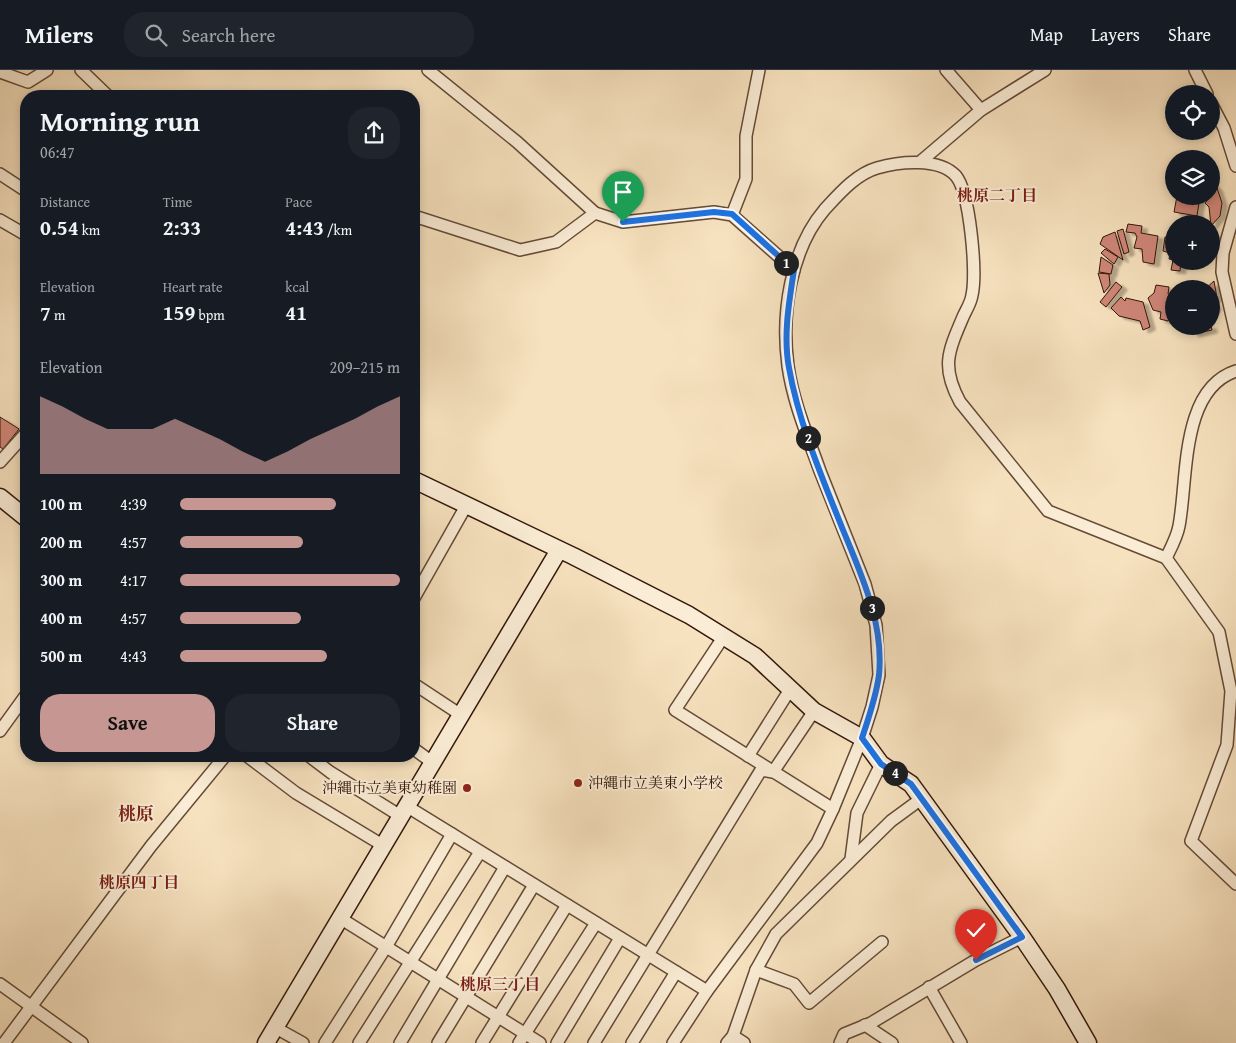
<!DOCTYPE html>
<html lang="en">
<head>
<meta charset="utf-8">
<style>
	:root { --surface:#171b24; --page:#20242c; --text:#f1f3f6; --muted:#9ea1a6; --line:#363941; --accent:#c59692 }
	body { margin:0; font-family:"Gentium Book Plus","Noto Serif JP",serif; background:var(--page); color:var(--text); height:100vh; display:flex; flex-direction:column; font-size:19px; white-space:nowrap }
	* { box-sizing:border-box; margin:0 }
	p { font-size:16px; color:var(--muted) }
	.icon { flex:none; width:28px; height:28px; fill:none; stroke:currentColor; stroke-width:2; stroke-linecap:round; stroke-linejoin:round }
	.map { position:relative; flex:1; overflow:hidden }
	.details { position:absolute; left:20px; top:20px; width:400px; height:672px; display:flex; flex-direction:column; background:var(--surface); border-radius:20px; box-shadow:0 2px 8px #0003 }
	.details>* { flex:none }
	.buttons { position:absolute; left:1165px; top:15px; display:grid; gap:10px }
	.buttons a { display:grid; place-items:center; width:55px; height:55px; border-radius:50%; background:var(--surface); box-shadow:0 2px 8px #0003; font-size:25px }
	.pin { position:absolute; display:grid; place-items:center; width:42px; height:42px; color:#fff; margin:-51px -21px; border-radius:50% 50% 50% 0; rotate:-45deg; box-shadow:0 0 5px #0007 }
	.pin .icon { rotate:45deg }
	.km { position:absolute; width:25px; height:25px; margin:-12px; border-radius:50%; background:#222; color:#fff; font-size:14px; line-height:25px; text-align:center }
	.round { display:grid; place-items:center; flex:none; width:52px; height:52px; border-radius:20px; background:var(--page) }
	.head { display:flex; align-items:center; justify-content:space-between; height:85px; padding:0 20px }
	h1 { font-size:28px; font-weight:600; line-height:38px }
	.figures { display:grid; grid-template-columns:repeat(3,1fr); gap:8px; height:85px; padding:5px 20px }
	.figures div { display:grid; align-content:center }
	.figures b { font-size:21px; font-weight:600 }
	.figures small { font-size:14px; font-weight:400 }
	.figures p { font-size:14px }
	.chart { height:140px; padding:10px 20px }
	.chart p { display:flex; justify-content:space-between }
	.chart svg { width:100%; height:90px; margin-top:5px; fill:var(--accent); opacity:.7 }
	.primary-button { display:flex; gap:10px; margin-top:auto; padding:10px 20px }
	.primary-button a { flex:1; height:58px; border-radius:20px; background:var(--accent); color:#111; font-size:20px; font-weight:600; line-height:58px; text-align:center }
	.primary-button a+a { background:var(--page); color:var(--text) }
	ul { padding:0 20px; list-style:none; font-size:16px }
	li { display:grid; grid-template-columns:80px 60px 1fr; align-items:center; height:38px }
	li i { height:12px; border-radius:6px; background:var(--accent) }
	header { display:flex; align-items:center; gap:30px; box-sizing:border-box; height:70px; padding:0 25px; background:var(--surface); border-bottom:1px solid var(--line) }
	header strong { font-size:24px }
	nav { display:flex; gap:28px; margin-inline-start:auto; font-size:18px }
	.search { width:350px; height:45px; background:var(--page); display:flex; align-items:center; gap:12px; box-sizing:border-box; padding:0 18px; border-radius:20px; color:var(--muted); font-size:19px }
	.map>svg:first-child { display:block }
</style>
</head>
<body>
<header>
<strong>Milers</strong>
<div class="search"><svg class="icon" aria-label="search" viewBox="0 0 24 24"><circle cx="10" cy="10" r="6"/><path d="M15 15l6 6"/></svg>Search here</div>
<nav><a>Map</a><a>Layers</a><a>Share</a></nav>
</header>
<div class="map">
<svg width="1236" height="973" viewBox="0 0 1236 973">
	<defs>
		<filter id="shadow"><feDropShadow dx="5.5" dy="3" stdDeviation="1" flood-color="#0004"/></filter>
	</defs>
	<rect width="100%" height="100%" fill="#f7e2bf"/>
	<filter id="stains"><feTurbulence type="fractalNoise" baseFrequency=".004" numOctaves="4"/><feColorMatrix values="0 0 0 0 .2 0 0 0 0 .09 0 0 0 0 .02 0 0 0 .5 -.17"/></filter>
	<radialGradient id="worn" r=".72"><stop offset=".6" stop-color="#630" stop-opacity="0"/><stop offset="1" stop-color="#630" stop-opacity=".3"/></radialGradient>
	<g fill="#d08779" stroke="#33170a" filter="url(#shadow)">
		<path d="M1211,112L1217,118L1222,133L1220,146L1211,156L1209,137L1205,133L1211,126Z"/>
		<path d="M1177,126H1200L1197,146L1174,142Z"/>
		<path d="M1128,154L1142,156L1141,163L1158,166L1154,194L1143,192L1142,179L1134,178L1137,167L1135,163L1126,162Z"/>
		<path d="M1123,159L1129,182L1124,184L1117,161Z"/>
		<path d="M1115,162L1123,190L1100,174L1103,167Z"/>
		<path d="M1165,167L1174,168V191H1181L1180,201L1171,200L1173,190L1169,189L1170,183L1163,181Z"/>
		<path d="M1105,179L1118,187L1114,194L1101,183Z"/>
		<path d="M1101,187L1113,195L1111,204L1099,202Z"/>
		<path d="M1098,203L1109,204L1110,215L1104,223Z"/>
		<path d="M1214,211L1217,228H1214L1213,233L1216,236L1211,244V219H1205Z"/>
		<path d="M1116,212L1122,217L1106,237L1100,232Z"/>
		<path d="M1156,215L1169,217L1168,224L1174,225V235L1168,251L1160,249L1161,242L1153,240L1148,228L1154,223Z"/>
		<path d="M1121,227L1125,231L1126,228L1143,232L1150,257L1143,260L1140,251L1119,246L1111,238Z"/>
		<path d="M1190,256H1211L1212,260L1193,264Z"/>
		<path d="M0,347L19,359L3,379L0,377Z"/>
	</g>
	<g fill="none" stroke-linecap="round" stroke-linejoin="round">
		<defs>
			<g id="street">
				<path d="M81,0L108,26"/>
				<path d="M428,0L517,72L595,143L623,152L714,142L732,145L794,200"/>
				<path d="M946,0L981,40"/>
				<path d="M1195,0L1207,24"/>
				<path d="M0,2L28,12L47,0"/>
				<path d="M1211,33L1224,58L1236,96"/>
				<path d="M920,92L981,40L1045,0"/>
				<path d="M0,104L26,121"/>
				<path d="M1236,137L1223,183L1222,202L1236,264"/>
				<path d="M732,145L746,109V66L759,0"/>
				<path d="M414,146L520,180L556,172L595,143"/>
				<path d="M0,150L26,165"/>
				<path d="M0,392L26,363"/>
				<path d="M1166,488C1171,478 1177,467 1179,456C1188,409 1180,319 1236,301"/>
				<path d="M414,528L466,436"/>
				<path d="M724,566L675,640L833,739"/>
				<path d="M414,614L461,645"/>
				<path d="M0,661L26,625"/>
				<path d="M414,679L433,693"/>
				<path d="M247,686L296,723L384,776"/>
				<path d="M309,686L330,702L402,747"/>
				<path d="M748,686L791,618"/>
				<path d="M408,737L707,921"/>
				<path d="M851,789L857,743L881,694"/>
				<path d="M340,848L540,973"/>
				<path d="M756,900L794,914L809,933L882,872"/>
				<path d="M0,914L82,973"/>
				<path d="M929,917L961,973"/>
				<path d="M865,955L892,973"/>
				<path d="M276,958L303,973"/>
				<path d="M733,966L744,973"/>
				<path d="M4,973L151,776L225,686"/>
				<path d="M325,973L386,877L452,764"/>
				<path d="M359,973L480,782"/>
				<path d="M400,973L505,797"/>
				<path d="M438,973L534,815"/>
				<path d="M482,973L567,835"/>
				<path d="M519,973L596,853"/>
				<path d="M557,973L620,868"/>
				<path d="M594,973L761,700L773,702L814,641"/>
				<path d="M632,973L676,902"/>
				<path d="M673,973L707,921L817,773L833,739L862,668L872,637L879,605L876,555L865,514C850,477 835,439 820,401C808,367 793,332 788,296C781,244 790,180 825,139C839,124 856,104 877,98C898,92 939,87 956,106C970,123 977,203 972,225C971,233 966,240 963,247C948,282 941,297 960,332L1048,441L1166,488L1219,562L1231,621L1227,675L1191,771L1236,814"/>
				<path d="M727,973L733,966L756,900L776,864L891,751L921,729"/>
				<path d="M840,973L844,964L871,953L976,890L1022,867"/>
			</g>
			<g id="secondary">
				<path d="M414,410L573,486L689,545L755,586L814,641L862,668L881,694L911,714L1022,867L1057,919L1088,973"/>
				<path d="M0,427L26,448"/>
				<path d="M266,973L559,480"/>
			</g>
		</defs>
		<use href="#street" stroke="#644a37" stroke-width="14"/>
		<use href="#secondary" stroke="#33170a" stroke-width="19"/>
		<use href="#street" stroke="#faecd5" stroke-width="11"/>
		<use href="#secondary" stroke="#faecd5" stroke-width="16"/>
	</g>
	<g fill="none" stroke-linecap="round" stroke-linejoin="round">
		<defs>
			<path id="route" d="M623,152L714,142L732,144L794,200C789,232 783,266 789,298C799,354 822,407 843,460C862,506 884,554 879,605C876,627 869,647 862,668L881,694L911,714L1022,867L976,890"/>
		</defs>
		<use href="#route" stroke="#fff" stroke-width="10"/>
		<use href="#route" stroke="#1a73e8" stroke-width="6"/>
	</g>
	<g fill="#8f2418" stroke="#faecd5" stroke-width="2">
		<circle cx="578" cy="713" r="5"/>
		<circle cx="467" cy="718" r="5"/>
	</g>
	<g text-anchor="middle" stroke-width="4" stroke-linejoin="round" paint-order="stroke">
		<g font-size="15" fill="#33170a" stroke="#faecd5" text-anchor="start">
			<text x="588" y="718">沖縄市立美東小学校</text>
			<text x="457" y="723" text-anchor="end">沖縄市立美東幼稚園</text>
		</g>
		<g font-size="16" font-weight="bold" fill="#7a1f14" stroke="#faecd5">
			<text x="997" y="131">桃原二丁目</text>
			<text x="139" y="818">桃原四丁目</text>
			<text x="500" y="920">桃原三丁目</text>
		</g>
		<g font-size="18" font-weight="bold" fill="#7a1f14" stroke="#faecd5">
			<text x="136" y="750">桃原</text>
		</g>
	</g>
	<rect width="100%" height="100%" filter="url(#stains)"/>
	<rect width="100%" height="100%" fill="url(#worn)"/>
</svg>
<div class="buttons">
<a><svg class="icon" aria-label="locate" viewBox="0 0 24 24"><circle cx="12" cy="12" r="6"/><path d="M12 2v4M12 18v4M2 12h4M18 12h4"/></svg></a>
<a><svg class="icon" aria-label="layers" viewBox="0 0 24 24"><path d="M12 4l9 5-9 5-9-5zM3 14l9 5 9-5"/></svg></a>
<a>+</a>
<a>−</a>
</div>
<div class="pin" style="left:623px;top:152px;background:#1e9e55"><svg class="icon" aria-label="arrive" viewBox="0 0 24 24"><path d="M6 21V4h12l-3 4 3 4H6"/></svg></div>
<div class="pin" style="left:976px;top:890px;background:#d93025"><svg class="icon" aria-label="check" viewBox="0 0 24 24"><path d="M5 12l5 5 9-10"/></svg></div>
<b class="km" style="left:786px;top:193px">1</b>
<b class="km" style="left:808px;top:368px">2</b>
<b class="km" style="left:872px;top:538px">3</b>
<b class="km" style="left:895px;top:703px">4</b>
<section class="details">
<div class="head"><div><h1>Morning run</h1><p>06:47</p></div><a class="round"><svg class="icon" aria-label="share" viewBox="0 0 24 24"><path d="M12 15V3M7 8l5-5 5 5M5 13v7h14v-7"/></svg></a></div>
<div class="figures">
<div><p>Distance</p><b>0.54<small> km</small></b></div>
<div><p>Time</p><b>2:33</b></div>
<div><p>Pace</p><b>4:43<small> /km</small></b></div>
</div>
<div class="figures">
<div><p>Elevation</p><b>7<small> m</small></b></div>
<div><p>Heart rate</p><b>159<small> bpm</small></b></div>
<div><p>kcal</p><b>41</b></div>
</div>
<div class="chart"><p><span>Elevation</span>209–215 m</p>
<svg viewBox="0 0 160 44" preserveAspectRatio="none"><path d="M0 44V6L10 11L20 17L30 22L40 22L50 22L60 17L70 22L80 27L90 33L100 38L110 33L120 27L130 22L140 17L150 11L160 6V44z"/></svg>
</div>
<ul>
<li><b>100 m</b>4:39<i style="width:71%"></i></li>
<li><b>200 m</b>4:57<i style="width:56%"></i></li>
<li><b>300 m</b>4:17<i style="width:100%"></i></li>
<li><b>400 m</b>4:57<i style="width:55%"></i></li>
<li><b>500 m</b>4:43<i style="width:67%"></i></li>
</ul>
<div class="primary-button"><a>Save</a><a>Share</a></div>
</section>
</div>
</body>
</html>
